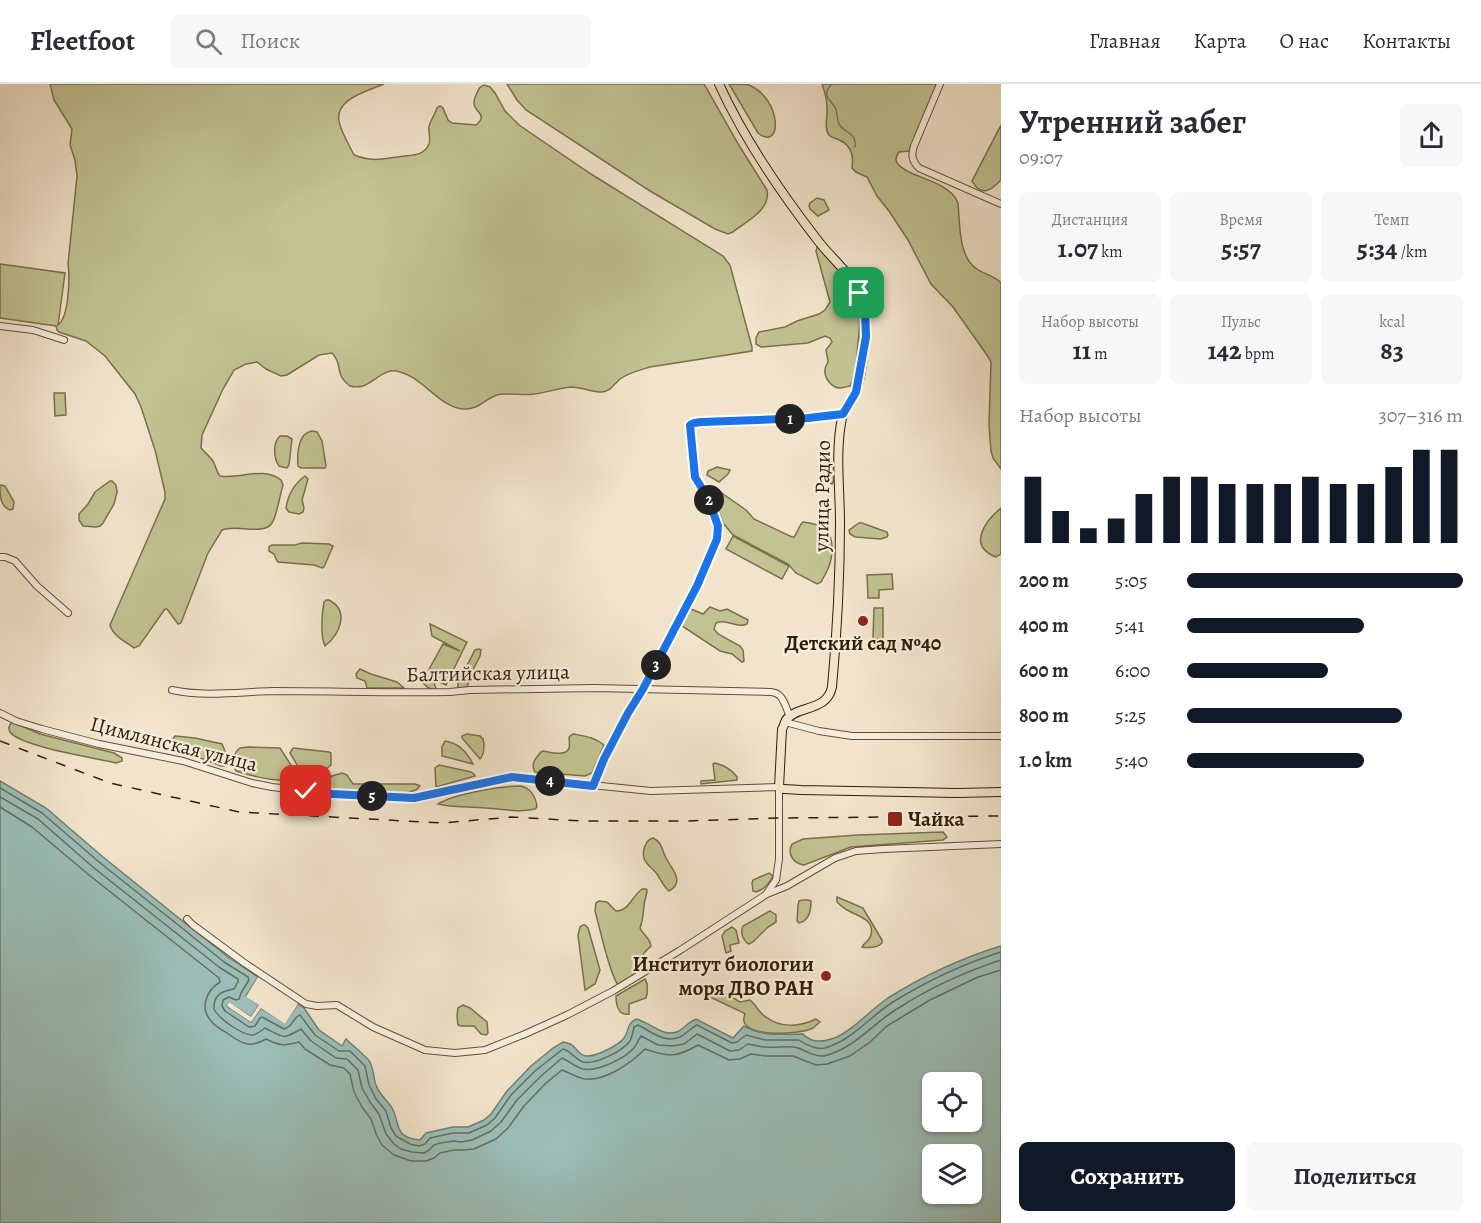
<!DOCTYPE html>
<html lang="ru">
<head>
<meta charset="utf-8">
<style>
	:root { --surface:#fff; --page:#f7f7f7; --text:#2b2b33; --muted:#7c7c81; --line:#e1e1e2; --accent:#111827 }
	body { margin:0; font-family:Alegreya,serif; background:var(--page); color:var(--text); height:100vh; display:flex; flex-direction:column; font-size:22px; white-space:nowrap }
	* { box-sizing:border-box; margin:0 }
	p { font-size:20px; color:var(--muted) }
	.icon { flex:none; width:33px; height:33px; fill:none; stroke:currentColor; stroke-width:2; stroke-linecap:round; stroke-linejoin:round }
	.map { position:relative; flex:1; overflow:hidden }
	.drawer { display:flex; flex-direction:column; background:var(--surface); width:480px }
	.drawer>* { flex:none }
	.tools { position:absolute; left:922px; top:988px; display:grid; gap:12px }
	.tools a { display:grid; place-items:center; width:60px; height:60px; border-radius:9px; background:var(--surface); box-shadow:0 2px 4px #0004; font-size:30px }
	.pin { position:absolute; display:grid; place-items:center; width:51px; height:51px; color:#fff; margin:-26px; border-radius:12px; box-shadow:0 3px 9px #0006 }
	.km { position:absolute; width:30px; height:30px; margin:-15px; border-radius:50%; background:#222; color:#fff; font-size:16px; line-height:30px; text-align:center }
	.round { display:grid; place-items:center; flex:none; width:63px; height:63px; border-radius:9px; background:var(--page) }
	.headline { display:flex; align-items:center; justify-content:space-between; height:102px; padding:0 18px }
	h1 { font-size:33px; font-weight:600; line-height:45px }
	.figures { display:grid; grid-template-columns:repeat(3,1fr); gap:9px; height:102px; padding:6px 18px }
	.figures div { display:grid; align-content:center; border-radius:9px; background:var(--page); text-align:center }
	.figures b { font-size:26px; font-weight:600 }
	.figures small { font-size:16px; font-weight:400 }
	.figures p { font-size:16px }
	.chart { height:168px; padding:12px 18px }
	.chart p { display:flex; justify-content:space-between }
	.chart svg { width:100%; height:108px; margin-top:6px; stroke:var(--accent); stroke-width:6 }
	.action { display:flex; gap:12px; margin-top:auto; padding:12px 18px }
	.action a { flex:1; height:69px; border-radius:9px; background:var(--accent); color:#fff; font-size:24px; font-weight:600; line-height:69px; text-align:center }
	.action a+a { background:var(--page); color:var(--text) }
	ul { padding:0 18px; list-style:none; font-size:20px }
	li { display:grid; grid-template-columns:96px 72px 1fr; align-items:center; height:45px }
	li i { height:15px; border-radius:8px; background:var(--accent) }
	header { display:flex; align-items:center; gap:36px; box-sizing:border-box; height:84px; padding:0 30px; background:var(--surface); border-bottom:2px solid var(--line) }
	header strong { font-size:28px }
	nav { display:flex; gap:33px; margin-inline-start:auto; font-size:21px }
	.search { width:420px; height:54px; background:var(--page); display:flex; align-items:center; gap:15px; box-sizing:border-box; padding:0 21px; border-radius:9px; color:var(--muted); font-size:22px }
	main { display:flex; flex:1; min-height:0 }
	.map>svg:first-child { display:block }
</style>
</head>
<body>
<header>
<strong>Fleetfoot</strong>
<div class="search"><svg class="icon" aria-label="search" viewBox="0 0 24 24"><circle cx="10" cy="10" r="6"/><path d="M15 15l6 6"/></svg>Поиск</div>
<nav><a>Главная</a><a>Карта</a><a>О нас</a><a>Контакты</a></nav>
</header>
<main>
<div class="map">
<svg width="1001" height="1139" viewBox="0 0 1001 1139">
	<rect width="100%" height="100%" fill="#f2e4cc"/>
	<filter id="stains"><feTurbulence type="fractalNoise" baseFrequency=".00333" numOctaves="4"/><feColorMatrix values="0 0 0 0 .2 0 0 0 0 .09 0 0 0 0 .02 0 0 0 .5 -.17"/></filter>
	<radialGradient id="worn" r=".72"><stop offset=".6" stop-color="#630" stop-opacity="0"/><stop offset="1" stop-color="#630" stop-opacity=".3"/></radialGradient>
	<g fill="#c2c292" stroke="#7a704a" stroke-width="1.5">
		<path d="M50,0H384C367,7 331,16 340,41C343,51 349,61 354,71C375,79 384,74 405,72C415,71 424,71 429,60C431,54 428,48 429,42C431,36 435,30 437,24L440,22L443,24L448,36L452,39L476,41C489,30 474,29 474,19C474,16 476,11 477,9C480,2 478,5 484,1L490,3L495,9L505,27L519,41L591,90L723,172L730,181L752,263V267L650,283C640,286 628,289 620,295C614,300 611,307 602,308C595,309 581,303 571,303C558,304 546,309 534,310C523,312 507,308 497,311C485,315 478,326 464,325C439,324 422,291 396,287C384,285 374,298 363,302C359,303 354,303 350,302C333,289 344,281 332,269L319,271L287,291L281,292L266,285L257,278L246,280L234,286L223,305L202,351L201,364C205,369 212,374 214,379C216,383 216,387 220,392C240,395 264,382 281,396L283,401C280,410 277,432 272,439C264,452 236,440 222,446L208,469L181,539L178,540L167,525H165L139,562L134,564C126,558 113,552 110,541L165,415V408L155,366L141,323L135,310L105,272L86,257L59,248L57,246L56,242L0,234V180L65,189L58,241C69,233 70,194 68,180L77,92L75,76L70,61L72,45L54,16Z"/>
		<path d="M507,0H704L740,63L767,106C771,126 747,137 733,148L728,150L715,145L650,107L526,26L517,16Z"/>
		<path d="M729,0C735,0 743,0 749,1C783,16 782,68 758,49Z"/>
		<path d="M822,0H936L933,11L909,67L899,68C896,73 894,77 899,81C902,85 908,87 911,89C927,96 952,102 958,119C960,139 958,173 977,185C985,191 994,191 1001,199V385L993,374L991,367L989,341L991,278L987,271L953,223L931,200L908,156L889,127L877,112L867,93L856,88L852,84C854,71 851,61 839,56C837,55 831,53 830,52C823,45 828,33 827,24C827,16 825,8 822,0Z"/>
		<path d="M1001,41V96C991,107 981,113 972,97Z"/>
		<path d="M817,114L824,116L829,126L818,132L810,125L809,122L810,119Z"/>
		<path d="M818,161L822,162C834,180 855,206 859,227C861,241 858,256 857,270C856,280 856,293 850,302C849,302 842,304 840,304C832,304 824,294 825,286C825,280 827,283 828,277C828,276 826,267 826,266L832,258L830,254L825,252L808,259L761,263L756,260V254L759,248L785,243L797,237L819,230L825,226L830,218L816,167Z"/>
		<path d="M54,309H65L66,331L55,332Z"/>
		<path d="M312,347L317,348L322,357L326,382L325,384H301L298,382C297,370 298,349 312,347Z"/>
		<path d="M280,352H287L292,355L289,381L287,384L279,382C274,375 272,359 280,352Z"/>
		<path d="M830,379L835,381C835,387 835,396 832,400L819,393L823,384Z"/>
		<path d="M717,383L730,386L728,390L719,398L707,391L708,387Z"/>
		<path d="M305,392L308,395L302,416L304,424L303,428L299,430L289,428L286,424C288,411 294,400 305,392Z"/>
		<path d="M110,397H112L116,401L117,408L114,420L103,439L100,442L96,443L83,442L79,436V430L88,420L95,408Z"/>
		<path d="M0,401L5,402L14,418L13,425L10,426C0,422 0,412 0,401Z"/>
		<path d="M716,405L746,426L754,435L792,453H794C798,448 799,441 803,438C810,439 817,440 823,443C833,449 833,465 831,475C830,483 825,491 821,498L817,500L796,489L788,480L733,451L723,439L712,409V407Z"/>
		<path d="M1001,424V470L996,473C967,462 985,437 1001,424Z"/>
		<path d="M859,439H862L887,448L888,451L887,453L881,455L855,453L850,450L849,446Z"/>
		<path d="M733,452L789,482L782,495L726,465Z"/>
		<path d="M302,459L329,460L333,462L324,483L322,484L314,481L278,478L276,475L274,470L269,467V463L272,461H295Z"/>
		<path d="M892,490L893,505L879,506V514H868L867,491Z"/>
		<path d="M326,516H329C350,527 340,550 325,562C320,552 322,529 324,518Z"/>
		<path d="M710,523L720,527L727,525L748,536L747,540C736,545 727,534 716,539L714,545L718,550L740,562L743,566L744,577L742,578L732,570L720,567L682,542L683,537L691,525L703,530Z"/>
		<path d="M874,524H883V555H873Z"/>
		<path d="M430,540L467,558L446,601L433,595L437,608L427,603L422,598L443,560L460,567L432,552Z"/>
		<path d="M479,565L481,566L480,572L474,584L467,603L458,605V599L475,566Z"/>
		<path d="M360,585L371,590L397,598L404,604H367L365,597L357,594L356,590Z"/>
		<path d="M11,639H15L40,650L114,669L122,674V677L116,679C96,674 21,663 10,648C8,644 9,643 11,639Z"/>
		<path d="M467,650L480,652L483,655C485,661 484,671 480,675L462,654V652Z"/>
		<path d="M573,650C583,652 595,653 604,661L592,689L585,692L535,688C530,680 536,674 541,668L543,667C550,668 566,673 569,664C570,660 569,656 569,653Z"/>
		<path d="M175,652L195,654L222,660C225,667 229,675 224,682H221L177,665L172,661L173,655Z"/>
		<path d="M445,657C459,659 467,668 473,680L442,672V663Z"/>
		<path d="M248,663L280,664L296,689V695C280,699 252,692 236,687C232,680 233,669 240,664Z"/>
		<path d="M293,664L329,668L331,669V681L312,697L306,696L290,669Z"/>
		<path d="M715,679C723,681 732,686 737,693V696L701,700V697L715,696L713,680Z"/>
		<path d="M439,681L471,688L474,690L475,692L436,703L435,684Z"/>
		<path d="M342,689L347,691L353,700H415L418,701L420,702L416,706L406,709L332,707L317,704L318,702L332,692Z"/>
		<path d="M520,702C530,703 536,713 537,723L535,725C519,729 503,725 486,724C470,722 453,724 438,720C454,710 500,702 520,702Z"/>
		<path d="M943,748L947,753L943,756L851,763L804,781C793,779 787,770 792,760L803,755L858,751Z"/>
		<path d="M653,754C662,758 662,766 666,774C671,784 686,798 669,807C663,802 661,796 657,790C650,781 641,778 644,765C646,759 647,756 653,754Z"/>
		<path d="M769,789L773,792C769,800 763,806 756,808L753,807L752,799L753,796Z"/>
		<path d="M642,805H646L647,806C647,812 644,816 644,822C643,830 643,836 640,844C643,851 650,854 651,862L644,869L633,892L618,901C609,889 600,844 595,827L596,819L599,817L607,818L616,827C629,827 632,812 642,805Z"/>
		<path d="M837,813L863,824L882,856V859C877,864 868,864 862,863C864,859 870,856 871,851C875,836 858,832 849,827C844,825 840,821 837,818Z"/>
		<path d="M802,816H808L811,817C811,826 809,837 799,839L797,837L798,821L799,817Z"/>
		<path d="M770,827L776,831V838L768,843L753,858L749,860C743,857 740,848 743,842Z"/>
		<path d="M583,841H585L588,844L600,886L595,900L585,906L578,851L580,843Z"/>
		<path d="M732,843L736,846L739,859L730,861L731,867L726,869L722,852L725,847Z"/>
		<path d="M645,895C648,899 648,909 646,914L629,920V930C618,932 616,920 616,912Z"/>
		<path d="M695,904H707L719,910H727L740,918L750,916C756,921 759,929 766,933C780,944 800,943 816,935L820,938C817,940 816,942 813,944C800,951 734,955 745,930L744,929L708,912L693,910L692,907Z"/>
		<path d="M463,921L470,924L487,938L488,949L486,951L481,950L474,942H461L458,941L457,932L458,924Z"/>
	</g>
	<path fill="#9bbeb8" stroke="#717e6f" stroke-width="1.5" fill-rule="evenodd" d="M0,697L46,724L103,773L180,835L228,873L258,893L246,912L259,921L251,933L229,919L227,922L251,938L261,924L285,939L298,920L304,924L319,946L342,962L346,955C353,962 365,971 370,978C374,985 373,994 376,1001C379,1010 387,1016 392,1024C401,1041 393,1053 420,1056L426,1049L453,1043H468L484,1036L491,1030L507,1007L531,982L553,964L563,958C566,959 570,959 572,961C577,965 579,971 586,972C596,973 619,961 624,954C630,945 626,941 636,935C650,938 664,955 679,947C685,943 689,938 696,935L733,954L744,942C762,953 783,950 803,950C812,960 825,958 837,953C856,944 870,926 888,914C923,892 962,874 1001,862V1139H0ZM933,999H972V1038H933ZM933,1071H972V1110H933Z"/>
	<path fill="#f2e4cc" d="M258,893L260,895L250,912L261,919L262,921L284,935L295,918L298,920L285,940L261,924L251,938L227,922L229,918L251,933L259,921L246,913Z"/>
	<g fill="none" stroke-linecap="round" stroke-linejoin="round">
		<g stroke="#666e5d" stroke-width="1.5">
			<path d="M0,704L42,729L99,778L177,840L224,878L248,893L249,896L241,909L239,915L236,916L229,913L223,916L222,922L225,927L249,943L255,942L260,934L262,933L284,945C293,943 293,933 300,931L315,951L339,967H350L365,982L369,1001L376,1015L386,1027L391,1044L396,1052L410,1060L419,1062L425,1060L430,1054L453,1049H469L487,1041L495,1034L511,1011L535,987L563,965C571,967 575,975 583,978C595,981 623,967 630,957C632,953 633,948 634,943L638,941C651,947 664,960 680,953C686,950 691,944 697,941L732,959L737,958L746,951L765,956H799C806,961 817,966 825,964C853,956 869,933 893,918C927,897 963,880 1001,868"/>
			<path d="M0,713L38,735L94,784L219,883L238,895V898L234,905C222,907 213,911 214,925C218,934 243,952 253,951C258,950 262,946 265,944C285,954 282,956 301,945L311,957L336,974L347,975L358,986L362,1004L370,1018L379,1030L386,1050L394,1060L401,1065L412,1068L424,1069L429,1066L434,1061L440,1059L454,1057L461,1058L472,1056L491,1047L501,1038L517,1016L540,993L562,974C569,977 575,983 583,985C597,988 624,975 634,964C637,960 638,956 641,952L658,961L673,962L684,960L697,950L730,967L739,966L748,960C754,961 760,963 766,963C776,964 789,961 798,964C806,967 815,973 824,972C854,965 872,940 897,925C929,904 965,888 1001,876"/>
			<path d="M0,723L32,743L89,791L219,894L220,898C206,907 199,925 212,938C216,943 222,946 227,949C234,954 240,959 248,960C255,961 261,958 266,955C280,962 284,962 299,958L305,965L330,981L344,984L350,990L354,1008L362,1023L371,1035L377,1052L382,1061L394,1071L411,1077H426L434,1074L440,1069L454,1066H464L474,1065L496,1055L508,1044L524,1022L546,999L562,986C570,989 577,994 585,995C606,997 631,979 645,965C668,973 676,974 698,961L729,976L740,975L751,970L765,972H793L816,981L827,980L850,972L870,958L887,942L930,916L978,893L1001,886"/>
		</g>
		<path stroke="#717e6f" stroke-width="1.5" d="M832,0C820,12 831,15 836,25C837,30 837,35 839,40C845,50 857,48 855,63"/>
		<defs>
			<g id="minor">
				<path d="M940,0L914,62C911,71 912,77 919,84L1001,120"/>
				<path d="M0,242L33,246L64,256"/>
				<path d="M0,473H5L15,477L37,502L68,529"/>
				<path d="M172,606C203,613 240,608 272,607C331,607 391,609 450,608L470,606L594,604L771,608C784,609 785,623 790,632"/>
				<path d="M0,629L16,637L42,645L99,660L183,677L252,699L272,703L332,710L414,714L467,702L499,697L512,693L651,707L779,703V775L776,796L767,809"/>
				<path d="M785,638L819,647L852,652H1001"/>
				<path d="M593,702L604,676L628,629L643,605L697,502L717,455L718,442L708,415L695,393L689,341L694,339L702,338L808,334L843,330"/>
				<path d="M187,835L193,841L243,878L306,920L317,922L337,921L373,943L425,966L455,969L485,966L525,950L567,931L613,907L679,867L767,810L787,802L835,774L856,767L883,765L1001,760"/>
			</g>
			<path id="major" d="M719,0C745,57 781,109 819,158C833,176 855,193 862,216C869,237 863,289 855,310C852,319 845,325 842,334C835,368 840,404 840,439C840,493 837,549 832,603C827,628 797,621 786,636C785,638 783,644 782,645L779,703L784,705L801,706L957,709L1001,708"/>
		</defs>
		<use href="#minor" stroke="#614f34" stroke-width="8"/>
		<use href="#major" stroke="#311d02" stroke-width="10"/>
		<use href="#minor" stroke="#f7edde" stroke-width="6"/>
		<use href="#major" stroke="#f2e4cc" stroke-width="8"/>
		<path stroke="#311d02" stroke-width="1.5" stroke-dasharray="10 10" stroke-linecap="butt" d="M0,657L110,699L239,728L442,739L512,733L581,737H686L779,734L1001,732"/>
	</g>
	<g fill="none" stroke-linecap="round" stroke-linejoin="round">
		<defs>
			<path id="route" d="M306,707L332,710L414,714L512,693L593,702L604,675L628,629L643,605L697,502L717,455L718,442L708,414L695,393L690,341L694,339L702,338L808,334L843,330L856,308L866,253L865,226L859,209"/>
		</defs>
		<use href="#route" stroke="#fff" stroke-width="12"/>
		<use href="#route" stroke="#1a73e8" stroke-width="8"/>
	</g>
	<g fill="#8f2418" stroke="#f7edde" stroke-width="2">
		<circle cx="863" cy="537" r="6"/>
		<rect x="887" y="727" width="16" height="16" rx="3"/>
		<circle cx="826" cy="892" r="6"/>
	</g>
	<g text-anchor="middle" stroke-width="4.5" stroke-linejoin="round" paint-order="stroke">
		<g font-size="21" fill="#311d02" stroke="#f7edde">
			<text transform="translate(822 412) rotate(-89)" y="7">улица Радио</text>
			<text transform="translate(488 589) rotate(-1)" y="7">Балтийская улица</text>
			<text transform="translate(174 660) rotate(14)" y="7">Цимлянская улица</text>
		</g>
		<g font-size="21" font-weight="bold" fill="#311d02" stroke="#f7edde">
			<text x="863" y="566">Детский сад №40</text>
			<text x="908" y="742" text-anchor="start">Чайка</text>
			<text x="814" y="887" text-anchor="end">Институт биологии<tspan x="814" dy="24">моря ДВО РАН</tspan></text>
		</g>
	</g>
	<rect width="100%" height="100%" filter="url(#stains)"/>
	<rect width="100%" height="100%" fill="url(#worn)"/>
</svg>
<div class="tools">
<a><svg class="icon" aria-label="locate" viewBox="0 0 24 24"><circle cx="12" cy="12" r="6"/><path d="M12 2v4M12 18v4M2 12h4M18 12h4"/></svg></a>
<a><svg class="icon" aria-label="layers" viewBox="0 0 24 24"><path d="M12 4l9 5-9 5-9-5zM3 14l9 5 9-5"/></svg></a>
</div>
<div class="pin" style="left:859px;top:209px;background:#1e9e55"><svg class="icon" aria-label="arrive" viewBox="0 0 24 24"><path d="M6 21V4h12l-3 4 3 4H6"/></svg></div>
<div class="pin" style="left:306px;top:707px;background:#d93025"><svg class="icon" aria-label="check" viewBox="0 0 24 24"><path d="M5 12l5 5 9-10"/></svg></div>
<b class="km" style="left:790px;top:335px">1</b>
<b class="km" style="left:709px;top:416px">2</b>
<b class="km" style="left:656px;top:581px">3</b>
<b class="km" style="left:550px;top:697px">4</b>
<b class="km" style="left:372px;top:712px">5</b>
</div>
<section class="drawer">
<div class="headline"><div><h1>Утренний забег</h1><p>09:07</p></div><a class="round"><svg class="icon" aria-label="share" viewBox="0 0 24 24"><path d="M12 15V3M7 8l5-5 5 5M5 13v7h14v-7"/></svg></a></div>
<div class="figures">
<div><p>Дистанция</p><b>1.07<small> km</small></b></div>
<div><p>Время</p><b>5:57</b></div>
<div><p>Темп</p><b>5:34<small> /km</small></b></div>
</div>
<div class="figures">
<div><p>Набор высоты</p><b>11<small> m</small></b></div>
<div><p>Пульс</p><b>142<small> bpm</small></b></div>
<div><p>kcal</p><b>83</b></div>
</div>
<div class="chart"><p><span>Набор высоты</span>307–316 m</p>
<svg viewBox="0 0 160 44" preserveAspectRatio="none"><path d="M5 44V17M15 44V31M25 44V38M35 44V34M45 44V24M55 44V17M65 44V17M75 44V20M85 44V20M95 44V20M105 44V17M115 44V20M125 44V20M135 44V13M145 44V6M155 44V6"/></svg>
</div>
<ul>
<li><b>200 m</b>5:05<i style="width:100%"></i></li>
<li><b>400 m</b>5:41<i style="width:64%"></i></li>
<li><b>600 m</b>6:00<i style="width:51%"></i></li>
<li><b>800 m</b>5:25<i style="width:78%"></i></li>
<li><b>1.0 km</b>5:40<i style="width:64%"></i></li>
</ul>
<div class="action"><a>Сохранить</a><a>Поделиться</a></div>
</section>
</main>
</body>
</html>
